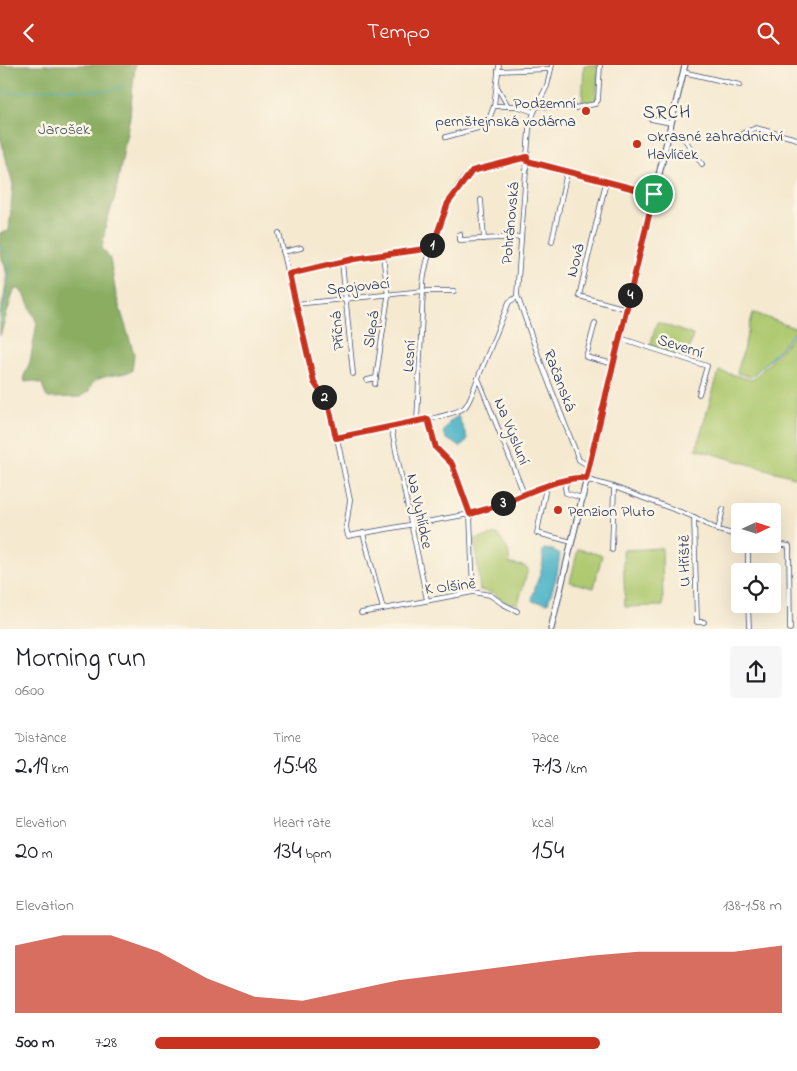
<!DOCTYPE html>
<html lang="en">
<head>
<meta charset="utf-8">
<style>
	:root { --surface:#fff; --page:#f6f6f6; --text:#202124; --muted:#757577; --accent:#c8321e }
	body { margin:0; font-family:"Indie Flower",sans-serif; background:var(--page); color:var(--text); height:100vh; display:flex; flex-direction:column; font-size:19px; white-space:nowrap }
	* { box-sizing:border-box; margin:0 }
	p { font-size:16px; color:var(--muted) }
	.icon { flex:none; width:28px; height:28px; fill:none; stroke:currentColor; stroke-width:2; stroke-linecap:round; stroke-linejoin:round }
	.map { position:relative; height:564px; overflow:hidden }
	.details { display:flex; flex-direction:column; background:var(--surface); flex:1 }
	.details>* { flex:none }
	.needle { width:32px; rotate:86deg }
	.fabs { position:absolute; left:731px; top:438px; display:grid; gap:10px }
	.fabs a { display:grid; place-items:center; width:50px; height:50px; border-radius:5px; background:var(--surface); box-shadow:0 5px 20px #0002; font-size:25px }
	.pin { position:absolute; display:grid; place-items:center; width:42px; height:42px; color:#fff; margin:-21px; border:2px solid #fff; border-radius:50%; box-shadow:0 1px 5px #0007 }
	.km { position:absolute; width:25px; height:25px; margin:-12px; border-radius:50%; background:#222; color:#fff; font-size:14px; line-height:25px; text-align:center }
	.round { display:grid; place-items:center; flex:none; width:52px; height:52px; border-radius:5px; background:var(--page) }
	.head { display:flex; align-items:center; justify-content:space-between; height:85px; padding:0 15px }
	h1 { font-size:28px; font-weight:600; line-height:38px }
	.figures { display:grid; grid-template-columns:repeat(3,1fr); gap:8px; height:85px; padding:5px 15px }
	.figures div { display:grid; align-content:center }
	.figures b { font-size:25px; font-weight:600 }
	.figures small { font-size:14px; font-weight:400 }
	.figures p { font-size:14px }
	.chart { height:140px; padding:10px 15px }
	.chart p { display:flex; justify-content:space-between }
	.chart svg { width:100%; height:90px; margin-top:5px; fill:var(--accent); opacity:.7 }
	ul { padding:0 15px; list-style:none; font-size:16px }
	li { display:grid; grid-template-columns:80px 60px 1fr; align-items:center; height:38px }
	li i { height:12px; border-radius:6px; background:var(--accent) }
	header { display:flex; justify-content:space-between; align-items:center; height:65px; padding:0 15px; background:var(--accent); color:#fff; font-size:22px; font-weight:600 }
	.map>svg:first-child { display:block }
</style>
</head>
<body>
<header><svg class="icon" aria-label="back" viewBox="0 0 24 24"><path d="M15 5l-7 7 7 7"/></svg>Tempo<svg class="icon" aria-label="search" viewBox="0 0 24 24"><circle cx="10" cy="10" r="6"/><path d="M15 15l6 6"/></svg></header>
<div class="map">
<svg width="797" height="564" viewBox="0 0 797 564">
	<rect width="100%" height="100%" fill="#fcf5e5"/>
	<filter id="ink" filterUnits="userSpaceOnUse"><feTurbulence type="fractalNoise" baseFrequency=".02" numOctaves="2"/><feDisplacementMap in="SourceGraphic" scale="10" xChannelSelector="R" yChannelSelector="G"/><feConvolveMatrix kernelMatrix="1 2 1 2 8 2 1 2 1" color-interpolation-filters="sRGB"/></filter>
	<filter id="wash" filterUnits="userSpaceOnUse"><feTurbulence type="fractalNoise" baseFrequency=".0096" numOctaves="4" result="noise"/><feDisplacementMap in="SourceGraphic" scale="20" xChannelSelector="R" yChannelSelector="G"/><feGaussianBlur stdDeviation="1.12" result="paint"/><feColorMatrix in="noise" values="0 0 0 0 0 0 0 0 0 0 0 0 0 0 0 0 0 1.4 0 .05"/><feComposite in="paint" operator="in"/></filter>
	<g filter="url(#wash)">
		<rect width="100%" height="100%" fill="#f5e9d0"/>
		<g fill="#aec96f" stroke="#647c66">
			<path d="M584,0H599L596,35L594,38L582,41Z"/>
			<path d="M753,248H755L797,264L778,287L751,312L737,308Z"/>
			<path d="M657,257L693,270L688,288L679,285L678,290L650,281Z"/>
			<path d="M797,267V413L696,384L719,306L752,315L779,288Z"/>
			<path d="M497,469L508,485L510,499L524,501L528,504L518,539L513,538L510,540L493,528L480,525L475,474Z"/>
			<path d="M662,483L663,541L625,542L623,485Z"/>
			<path d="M578,484L602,490L594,523L570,517Z"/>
		</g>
		<path fill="#8aad62" stroke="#526e60" d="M0,0H135L130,51L115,132L106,159L102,183L110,194L116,230L134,289L132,306C118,312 93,308 89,326L80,332L48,333L46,331L42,319L33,316L25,317L24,311L30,297L37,258L25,231L19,224H15L13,228L0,271V247L4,233L7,211L5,200L0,190V168L9,166L13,120L0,71Z"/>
		<g fill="#45b0c4" stroke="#307091">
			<path d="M458,351L467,372L466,377L461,382L446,374L443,368L450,356Z"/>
			<path d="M544,484L553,485L560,489L557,510L548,538C547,538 536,537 534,537L532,535C534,522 542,507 543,495C543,490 541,489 544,484Z"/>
		</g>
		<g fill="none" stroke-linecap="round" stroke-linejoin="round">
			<g stroke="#45b0c4" stroke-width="1">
				<path d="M0,27H22L53,23L104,26L125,22"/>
				<path d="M0,181C3,184 7,186 8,190C14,202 4,245 0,258"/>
				<path d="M753,311L797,265"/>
			</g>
		</g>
	</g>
	<g filter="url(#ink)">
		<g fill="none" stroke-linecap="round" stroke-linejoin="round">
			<defs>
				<g id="street">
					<path d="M552,0L547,21L534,47L529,64L517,230L538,290L579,395L589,401"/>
					<path d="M498,6L550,4"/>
					<path d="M683,7L740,20"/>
					<path d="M497,22L508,41"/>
					<path d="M494,41H516L534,47"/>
					<path d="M537,41L575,43L595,39L598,35L600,0"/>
					<path d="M651,54L671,58"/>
					<path d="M670,65L685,75L702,99"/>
					<path d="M743,68L756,63L797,74"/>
					<path d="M446,72L478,63L488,57L494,41L499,0"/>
					<path d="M527,96L654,129"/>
					<path d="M606,117L579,231L627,244"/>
					<path d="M481,135L484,174"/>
					<path d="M279,168L314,317L328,339L337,373L350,435L346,462L348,471L470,449L496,441L524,429"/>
					<path d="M460,169V175L521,172"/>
					<path d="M552,176L567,107"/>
					<path d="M283,187L301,183"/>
					<path d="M342,197L353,309"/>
					<path d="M289,209L354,194L431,183"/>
					<path d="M517,232L509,237L478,313L524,429L577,412L614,422L694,452L697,557H704"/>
					<path d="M296,239L423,226C421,200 449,122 471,107C475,104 482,104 486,103C500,99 513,95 527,92"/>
					<path d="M595,258L586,292L614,299"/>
					<path d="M620,273L707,301L699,329"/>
					<path d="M367,315L376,313"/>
					<path d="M375,319L388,232L383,190"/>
					<path d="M428,355L436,383L452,399L470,449L473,527"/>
					<path d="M417,357L423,226H454"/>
					<path d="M391,362L427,535"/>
					<path d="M337,373C356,369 456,352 465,342C471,335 474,322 478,313"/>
					<path d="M567,415L565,422L566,428L582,433"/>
					<path d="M546,422L537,468L572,477"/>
					<path d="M694,452L718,465L740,471"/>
					<path d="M718,465L723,444"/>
					<path d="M772,478L789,481L790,564"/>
					<path d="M748,479V506"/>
					<path d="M612,485L614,422"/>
					<path d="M748,539L749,562"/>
					<path d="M383,544L473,527L490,530L503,539L517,546"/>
					<path d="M361,548L383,544L363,468"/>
				</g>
				<path id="secondary" d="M551,564L685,0"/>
			</defs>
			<use href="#street" stroke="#3c4b6f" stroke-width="5.5"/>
			<use href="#secondary" stroke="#3c4b6f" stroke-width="7"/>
			<use href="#street" stroke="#fff" stroke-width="4"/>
			<use href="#secondary" stroke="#fff" stroke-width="5"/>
		</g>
	</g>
	<g fill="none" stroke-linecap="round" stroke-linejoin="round" filter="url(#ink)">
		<defs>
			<path id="route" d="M527,92V96L531,97L654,129L586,414C568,408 516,433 497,441C488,444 479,446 470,449L452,399L436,383L428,354L336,373L328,338L314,317L289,209L354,194L432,183L448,138L472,106Z"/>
		</defs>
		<use href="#route" stroke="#fff" stroke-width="10"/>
		<use href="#route" stroke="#c8321e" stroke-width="6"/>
	</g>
	<g fill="#c8321e" stroke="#fcf5e5" stroke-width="2">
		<circle cx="586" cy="46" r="5"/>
		<circle cx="637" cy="79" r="5"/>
		<circle cx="558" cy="445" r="5"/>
	</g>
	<g text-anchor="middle" stroke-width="5" stroke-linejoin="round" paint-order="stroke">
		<g font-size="16" fill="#1b2f5e" stroke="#fcf5e5" text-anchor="start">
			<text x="576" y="43" text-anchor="end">Podzemní<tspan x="576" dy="18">pernštejnská vodárna</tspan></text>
			<text x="647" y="76">Okrasné zahradnictví<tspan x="647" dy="18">Havlíček</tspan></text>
			<text x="568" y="451">Penzion Pluto</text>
		</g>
		<g font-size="16" fill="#405662" stroke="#fcf5e5">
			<text x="64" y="69">Jarošek</text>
		</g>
		<g font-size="16" fill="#1b2f5e" stroke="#fcf5e5">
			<text transform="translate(509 158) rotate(-85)" y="6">Pohránovská</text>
			<text transform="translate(574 195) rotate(-76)" y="6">Nová</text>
			<text transform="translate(358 220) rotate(-6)" y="6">Spojovací</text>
			<text transform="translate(370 264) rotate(-82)" y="6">Slepá</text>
			<text transform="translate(336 266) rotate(-95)" y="6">Příčná</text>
			<text transform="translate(681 280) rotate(18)" y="6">Severní</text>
			<text transform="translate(408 291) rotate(-86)" y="6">Lesní</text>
			<text transform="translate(561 315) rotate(69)" y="6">Račanská</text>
			<text transform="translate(513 366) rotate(68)" y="6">Na Výsluní</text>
			<text transform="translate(421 446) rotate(78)" y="6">Na Vyhlídce</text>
			<text transform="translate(683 496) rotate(-91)" y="6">U Hřiště</text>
			<text transform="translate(450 520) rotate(-7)" y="6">K Olšině</text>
		</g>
		<g font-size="19" letter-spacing="1" fill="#1b2f5e" stroke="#fcf5e5">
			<text x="667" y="53">SRCH</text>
		</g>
	</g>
</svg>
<div class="fabs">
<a><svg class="needle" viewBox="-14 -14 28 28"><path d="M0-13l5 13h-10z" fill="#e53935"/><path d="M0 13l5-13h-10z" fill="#757577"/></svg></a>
<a><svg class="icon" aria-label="locate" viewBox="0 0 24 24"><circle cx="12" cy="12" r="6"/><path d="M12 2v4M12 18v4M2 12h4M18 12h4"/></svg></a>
</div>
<div class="pin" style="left:654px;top:129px;background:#1e9e55"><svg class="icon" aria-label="arrive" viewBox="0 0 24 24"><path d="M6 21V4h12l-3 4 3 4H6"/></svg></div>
<b class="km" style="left:432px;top:180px">1</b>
<b class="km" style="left:324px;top:332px">2</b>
<b class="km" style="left:503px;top:438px">3</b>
<b class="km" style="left:630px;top:230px">4</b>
</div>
<section class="details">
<div class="head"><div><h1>Morning run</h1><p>06:00</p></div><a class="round"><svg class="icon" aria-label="share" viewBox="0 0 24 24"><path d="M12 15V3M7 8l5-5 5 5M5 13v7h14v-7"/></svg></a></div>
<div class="figures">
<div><p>Distance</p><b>2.19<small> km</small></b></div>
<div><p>Time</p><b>15:48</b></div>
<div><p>Pace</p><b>7:13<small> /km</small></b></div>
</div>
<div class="figures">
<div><p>Elevation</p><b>20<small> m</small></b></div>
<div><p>Heart rate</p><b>134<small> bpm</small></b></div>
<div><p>kcal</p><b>154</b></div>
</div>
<div class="chart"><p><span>Elevation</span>138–158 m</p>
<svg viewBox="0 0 160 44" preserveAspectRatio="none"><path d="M0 44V11L10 6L20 6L30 14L40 27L50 36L60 38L70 33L80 28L90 25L100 22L110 19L120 16L130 14L140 14L150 14L160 11V44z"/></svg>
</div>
<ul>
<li><b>500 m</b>7:28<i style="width:71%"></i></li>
</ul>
</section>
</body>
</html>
